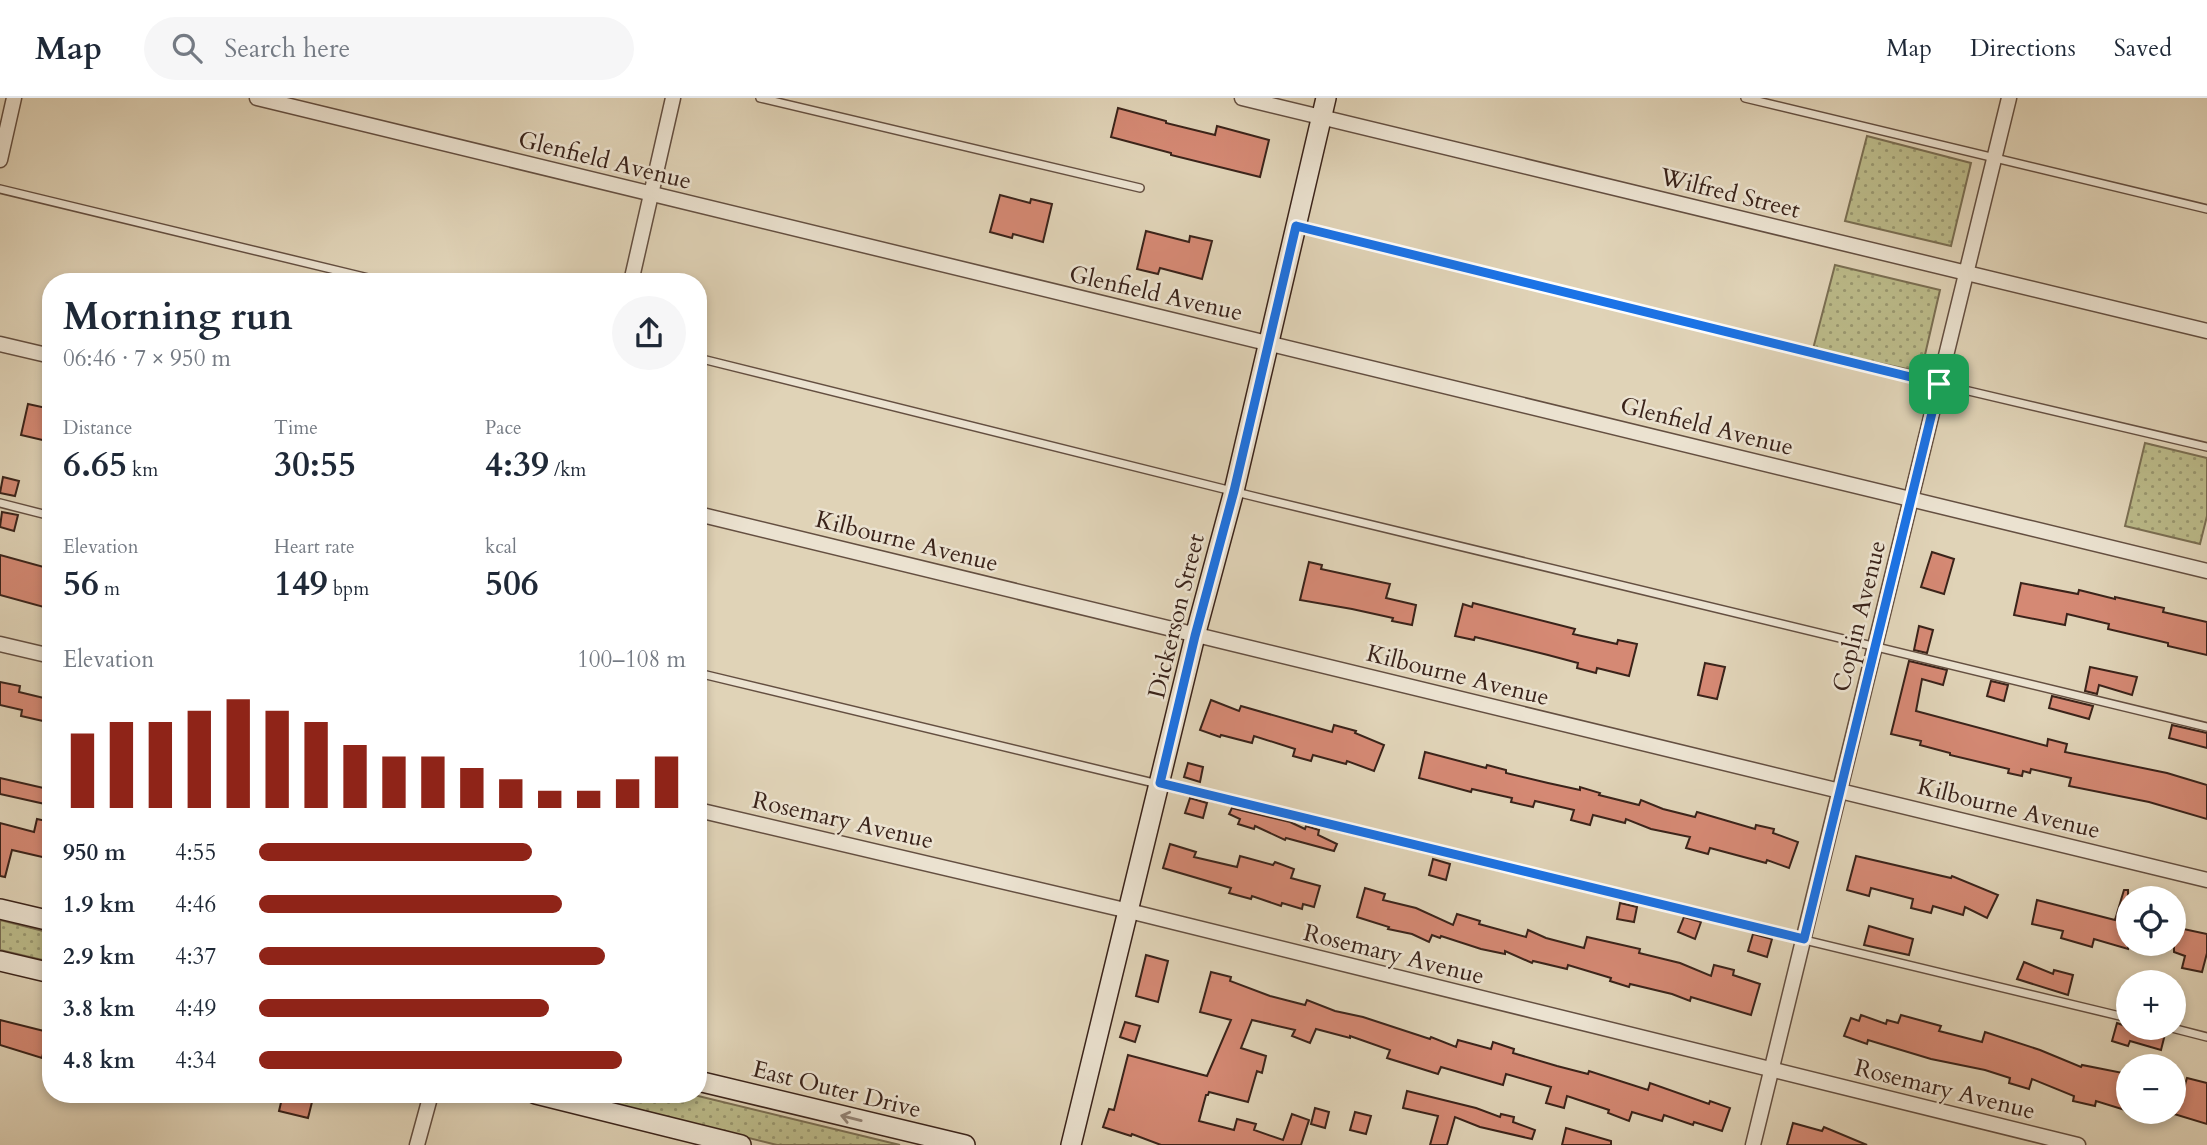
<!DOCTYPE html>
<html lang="en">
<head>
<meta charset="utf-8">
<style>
	:root { --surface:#fff; --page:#f6f6f7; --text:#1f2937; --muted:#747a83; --line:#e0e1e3; --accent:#8f2418 }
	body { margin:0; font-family:Cardo,serif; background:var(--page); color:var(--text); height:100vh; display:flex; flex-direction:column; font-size:26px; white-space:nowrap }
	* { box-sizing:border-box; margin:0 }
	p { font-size:23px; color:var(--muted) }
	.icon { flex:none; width:38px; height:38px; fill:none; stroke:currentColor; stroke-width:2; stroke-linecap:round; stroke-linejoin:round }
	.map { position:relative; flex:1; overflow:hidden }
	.details { position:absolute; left:42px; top:175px; width:665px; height:830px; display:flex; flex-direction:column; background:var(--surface); border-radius:28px; box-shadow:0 4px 10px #0003 }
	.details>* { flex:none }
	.tools { position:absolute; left:2116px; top:788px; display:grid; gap:14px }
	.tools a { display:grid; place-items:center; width:70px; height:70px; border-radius:50%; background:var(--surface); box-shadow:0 4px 10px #0003; font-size:35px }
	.pin { position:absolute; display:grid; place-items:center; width:60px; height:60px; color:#fff; margin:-30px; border-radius:14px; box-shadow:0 4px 10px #0006 }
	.round { display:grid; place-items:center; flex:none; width:74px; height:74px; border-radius:37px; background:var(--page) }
	.overview { display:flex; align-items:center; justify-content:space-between; height:119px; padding:0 21px }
	h1 { font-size:38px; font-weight:700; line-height:52px }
	.stats { display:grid; grid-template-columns:repeat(3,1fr); gap:10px; height:119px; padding:7px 21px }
	.stats div { display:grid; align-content:center }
	.stats b { font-size:35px; font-weight:700 }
	.stats small { font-size:19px; font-weight:400 }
	.stats p { font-size:19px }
	.chart { height:196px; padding:14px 21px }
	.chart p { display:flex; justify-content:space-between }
	.chart svg { width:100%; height:126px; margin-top:7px; stroke:var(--accent); stroke-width:6 }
	ul { padding:0 21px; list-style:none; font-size:23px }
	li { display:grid; grid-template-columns:112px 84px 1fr; align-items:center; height:52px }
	li i { height:18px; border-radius:9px; background:var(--accent) }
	header { display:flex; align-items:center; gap:42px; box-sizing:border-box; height:98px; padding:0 35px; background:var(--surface); border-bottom:2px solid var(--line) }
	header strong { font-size:33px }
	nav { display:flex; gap:38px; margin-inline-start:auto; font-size:24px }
	.search { width:490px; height:63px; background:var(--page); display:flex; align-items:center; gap:18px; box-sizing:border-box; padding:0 24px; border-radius:38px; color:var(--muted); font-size:26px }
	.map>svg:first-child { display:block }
</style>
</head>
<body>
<header>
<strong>Map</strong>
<div class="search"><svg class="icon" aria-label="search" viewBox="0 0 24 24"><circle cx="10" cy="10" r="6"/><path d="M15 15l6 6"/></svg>Search here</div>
<nav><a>Map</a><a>Directions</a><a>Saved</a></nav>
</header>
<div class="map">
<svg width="2207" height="1047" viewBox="0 0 2207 1047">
	<defs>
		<pattern id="grass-dots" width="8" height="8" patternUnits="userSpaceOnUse" patternTransform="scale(1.75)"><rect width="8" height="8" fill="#bbba89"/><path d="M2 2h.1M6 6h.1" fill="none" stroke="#99976f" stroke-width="1.8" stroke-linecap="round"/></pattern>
	</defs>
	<rect width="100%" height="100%" fill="#e0d3b7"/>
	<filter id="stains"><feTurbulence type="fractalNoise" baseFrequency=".00286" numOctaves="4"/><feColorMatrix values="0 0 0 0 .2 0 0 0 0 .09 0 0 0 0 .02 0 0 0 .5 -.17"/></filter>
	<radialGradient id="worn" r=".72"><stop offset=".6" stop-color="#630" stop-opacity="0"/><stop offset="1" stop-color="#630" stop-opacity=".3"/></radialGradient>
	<g fill="url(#grass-dots)" stroke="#7a6e52" stroke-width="2">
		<path d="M1867,38L1971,65L1951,148L1845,123Z"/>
		<path d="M1835,167L1940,192L1921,274L1813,251Z"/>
		<path d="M2145,345L2207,360V418L2200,446L2125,428Z"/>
		<path d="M0,822L51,835V864L0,852Z"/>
		<path d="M571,996H690L900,1047H777Z"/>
	</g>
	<g fill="#d58974" stroke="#3a231a" stroke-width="2">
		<path d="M1118,10L1166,23V25L1215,37L1217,28L1269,42L1260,79L1171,57V55L1111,39Z"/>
		<path d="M1000,97L1030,105L1031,101L1052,106L1043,144L1013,136L1012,140L990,134Z"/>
		<path d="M1146,133L1189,144L1190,138L1212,143L1202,181L1160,170L1158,176L1137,171Z"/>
		<path d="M28,306L51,311V344L21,337Z"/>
		<path d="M3,379L19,383L15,398L0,395Z"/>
		<path d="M2,414L18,417L14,433L0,429Z"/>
		<path d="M1932,454L1954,461L1944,496L1921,489Z"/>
		<path d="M0,457L51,471V511L0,497Z"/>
		<path d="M1309,464L1322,467L1321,471L1390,486L1386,500L1416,507L1412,527L1392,523L1393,520L1352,511L1300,502Z"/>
		<path d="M2021,485L2078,496L2079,492L2115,501V499L2164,510L2163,514L2207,524V557L2168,548V545L2108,531L2109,526L2067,516L2065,527L2014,517Z"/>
		<path d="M1473,505L1575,531L1573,536L1617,546L1618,542L1637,546L1629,578L1597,570L1596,575L1577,570L1578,565L1548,557L1475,539L1474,542L1455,538L1463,506L1472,509Z"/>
		<path d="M1919,528L1933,532L1927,555L1914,552Z"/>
		<path d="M1909,563L1947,572L1943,587L1922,581L1916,613L2047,648L2048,641L2067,646L2065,654L2167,675L2207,687V721L2149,704L2069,688L2071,680L2031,671L2030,675L2023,673L2022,678L2008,675L2009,671L1950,657V655L1920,647L1921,643L1891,636Z"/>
		<path d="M1705,565L1725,569L1717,601L1698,597Z"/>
		<path d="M2090,569L2137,579L2132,597L2099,587L2097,596L2085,593Z"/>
		<path d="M1991,583L2008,587L2004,603L1987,598Z"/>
		<path d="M0,584L20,588L19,594L48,601L43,623L21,618L22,612L0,607Z"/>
		<path d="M2052,598L2093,608L2089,621L2049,610Z"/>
		<path d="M1211,602L1239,613L1241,608L1332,634L1334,627L1356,633L1355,635L1384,647L1374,673L1347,663L1346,666L1313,657L1311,663L1293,658L1295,651L1254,638L1252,645L1221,637L1220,639L1200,632Z"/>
		<path d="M2172,627L2207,635V650L2169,640Z"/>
		<path d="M1425,654L1486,670L1487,667L1506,672V675L1548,685L1580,692V689L1600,695L1599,697L1639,707L1641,702L1663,711L1695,719L1697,714L1755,731L1756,727L1774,731L1773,735L1798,744L1789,770L1767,762L1766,765L1710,750L1708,756L1686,750L1690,739L1651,731L1626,721L1625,725L1593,717L1590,727L1571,722L1574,712L1535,703L1533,709L1511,704L1512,700L1472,691L1471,694L1419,680Z"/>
		<path d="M1188,665L1203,669L1200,684L1184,679Z"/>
		<path d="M0,680L48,691L45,706L0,696Z"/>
		<path d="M1190,700L1207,705L1203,720L1185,715Z"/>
		<path d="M1232,710L1290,724L1305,731L1306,728L1319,732L1318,737L1337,746L1334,753L1286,740L1285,742L1255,728L1254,731L1238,726L1240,721L1229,716Z"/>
		<path d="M37,721L51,724V761L12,752L5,779L0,778V725L34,734Z"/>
		<path d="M1170,746L1196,754L1194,759L1237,769L1240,758L1273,767L1275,764L1294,771L1291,780L1320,788L1314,809L1303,806L1302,811L1282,805L1281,808L1252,798L1251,801L1229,795L1231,790L1163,770Z"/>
		<path d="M1856,758L1951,780L1952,778L1998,797L1987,820L1965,809L1963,817L1933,808L1931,815L1911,810L1913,801L1871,790L1869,798L1847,792Z"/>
		<path d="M1433,761L1450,766L1446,782L1429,777Z"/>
		<path d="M1365,790L1385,796L1383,802L1416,810L1453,827L1457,816L1480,823L1479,826L1526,839L1528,832L1546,840L1584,850L1587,839L1640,851L1639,855L1680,865L1711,878L1714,867L1734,872L1733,877L1760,886L1751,917L1691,899L1690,903L1672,896L1630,886L1629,889L1610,883L1611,880L1568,867L1567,871L1533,863L1532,865L1505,853V856L1481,851L1441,838L1440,840L1432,837L1429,844L1412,836L1388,831L1389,829L1357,819Z"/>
		<path d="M2124,792H2128V851L2094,841L2092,849L2061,840L2063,833L2032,826L2037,802L2115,822Z"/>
		<path d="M1620,805L1637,809L1634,824L1617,821Z"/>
		<path d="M1684,819L1701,824L1695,841L1678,834Z"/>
		<path d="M1869,828L1913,841L1909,857L1864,847Z"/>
		<path d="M2174,829L2207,836V855L2202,874L2182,870L2185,858L2174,854Z"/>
		<path d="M1753,836L1772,841L1767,859L1748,853Z"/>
		<path d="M1146,857L1168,863L1158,904L1136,898Z"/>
		<path d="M2024,864L2053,876L2054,872L2073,877L2068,897L2017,881Z"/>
		<path d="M1211,874L1231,879L1230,883L1270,898L1305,907L1307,902L1335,913L1363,919L1430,941L1431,939L1456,949L1458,942L1491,951L1493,944L1514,951L1513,955L1557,968L1588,976L1589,973L1648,992L1650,985L1709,1006L1710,1003L1730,1010L1722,1033L1694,1024L1693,1027L1664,1017L1662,1023L1632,1014L1629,1023L1608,1015L1609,1012L1567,998L1564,1010L1546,1005L1551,989L1506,976L1503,987L1441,969L1438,976L1387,960L1390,952L1350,938V940L1316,931L1310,945L1292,938L1295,932L1252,922L1241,950L1266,958L1262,975L1257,973L1248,1004L1209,994L1208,997H1206L1199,1023L1234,1032L1237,1021L1256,1026L1254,1032L1283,1042L1292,1016L1309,1022L1301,1047H1161L1132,1036L1131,1038L1103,1029L1109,1011L1114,1012L1128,957L1207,978L1231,922L1200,914Z"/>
		<path d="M1861,917L1886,926L1887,922L1898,925L1901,917L1941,928L1939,933L1982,944L1985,934L2040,952L2081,969L2082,967L2128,976V1002L2125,1012L2096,1003L2095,1008L2073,1003L2074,998L2032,981L2029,991L2009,985L2010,980L1985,972L1931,961L1868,942L1867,946L1844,938L1851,920L1859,923Z"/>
		<path d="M0,922L48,934L42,960L0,947Z"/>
		<path d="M1125,924L1140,928L1135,944L1120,939Z"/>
		<path d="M2117,925L2128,929L2165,936L2161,952L2130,943L2128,948L2112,943Z"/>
		<path d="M2187,980L2207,985V1026L2174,1016V994L2182,997Z"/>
		<path d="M1407,993L1476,1010L1500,1019L1501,1016L1514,1019L1513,1024L1535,1032L1532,1041L1480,1029L1455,1019L1447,1047H1430L1438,1018L1403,1010Z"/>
		<path d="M283,996H314L308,1020L279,1013Z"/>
		<path d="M1315,1010L1329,1014L1325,1030L1311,1026Z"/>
		<path d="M1355,1014L1371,1018L1366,1036L1350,1032Z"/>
		<path d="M1793,1025L1822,1033L1824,1029L1867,1047H1787Z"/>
		<path d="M1566,1030L1611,1043V1047H1562Z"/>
	</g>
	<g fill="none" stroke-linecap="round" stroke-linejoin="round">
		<defs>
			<g id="lane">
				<path d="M760,0L1140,90"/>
				<path d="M1745,0L2207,111"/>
				<path d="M0,91L385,184"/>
				<path d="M1296,128L1939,286L2207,349"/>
				<path d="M698,260L1248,397L2207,629"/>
				<path d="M0,405L51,418"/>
				<path d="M698,575L2128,920"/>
				<path d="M2168,929L2207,939"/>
			</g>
			<g id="street">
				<path d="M257,0C906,161 1557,315 2207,473"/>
				<path d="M1242,0L2207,233"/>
				<path d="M0,62L14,0"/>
				<path d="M631,184L673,0"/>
				<path d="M0,246L51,258"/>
				<path d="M698,416L2207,782"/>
				<path d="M0,546L51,558"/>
				<path d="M698,712L1129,813L2078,1047"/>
				<path d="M417,1047L431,996"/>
				<path d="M1753,1047L2009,0"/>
			</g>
			<g id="secondary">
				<path d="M0,811L51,823"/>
				<path d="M0,863L51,875"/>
				<path d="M698,983L965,1047"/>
				<path d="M536,996L741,1047"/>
				<path d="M1071,1047L1195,538L1234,393L1326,0"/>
			</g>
		</defs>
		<use href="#lane" stroke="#644f41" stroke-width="10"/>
		<use href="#street" stroke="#644f41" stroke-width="17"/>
		<use href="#secondary" stroke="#3a231a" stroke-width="22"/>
		<use href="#lane" stroke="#ebe2d0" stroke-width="7"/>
		<use href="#street" stroke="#ebe2d0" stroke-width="14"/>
		<use href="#secondary" stroke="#ebe2d0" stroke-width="19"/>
	</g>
	<defs><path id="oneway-shaft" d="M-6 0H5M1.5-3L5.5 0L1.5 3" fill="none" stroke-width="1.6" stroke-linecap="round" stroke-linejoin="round" transform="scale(1.75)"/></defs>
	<use stroke="#928275" href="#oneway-shaft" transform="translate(851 1020) rotate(-166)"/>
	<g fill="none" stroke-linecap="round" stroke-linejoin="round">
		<defs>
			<path id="route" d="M1296,128L1939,286L1804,841L1160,685L1195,538L1234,393Z"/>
		</defs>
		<use href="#route" stroke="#fff" stroke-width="14"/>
		<use href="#route" stroke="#1a73e8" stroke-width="9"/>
	</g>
	<g text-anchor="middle" stroke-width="5" stroke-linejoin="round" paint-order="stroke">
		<g font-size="24" fill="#3a231a" stroke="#ebe2d0">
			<text transform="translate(605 62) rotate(14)" y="8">Glenfield Avenue</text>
			<text transform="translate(1730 95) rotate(14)" y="8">Wilfred Street</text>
			<text transform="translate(1156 195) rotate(13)" y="8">Glenfield Avenue</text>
			<text transform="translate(1707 328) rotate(14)" y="8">Glenfield Avenue</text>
			<text transform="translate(907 443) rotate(14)" y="8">Kilbourne Avenue</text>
			<text transform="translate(1176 518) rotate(-76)" y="8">Dickerson Street</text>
			<text transform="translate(1859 518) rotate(-76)" y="8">Coplin Avenue</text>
			<text transform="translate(1458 577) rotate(14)" y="8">Kilbourne Avenue</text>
			<text transform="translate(2009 710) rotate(14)" y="8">Kilbourne Avenue</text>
			<text transform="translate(843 722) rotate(13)" y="8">Rosemary Avenue</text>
			<text transform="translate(1394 856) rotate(14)" y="8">Rosemary Avenue</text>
			<text transform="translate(837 991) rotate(14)" y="8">East Outer Drive</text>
			<text transform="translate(1945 991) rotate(14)" y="8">Rosemary Avenue</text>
		</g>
	</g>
	<rect width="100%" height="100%" filter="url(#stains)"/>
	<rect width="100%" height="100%" fill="url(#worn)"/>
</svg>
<div class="tools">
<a><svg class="icon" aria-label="locate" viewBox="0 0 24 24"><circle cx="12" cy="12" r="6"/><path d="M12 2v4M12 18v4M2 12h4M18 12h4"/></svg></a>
<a>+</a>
<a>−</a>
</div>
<div class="pin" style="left:1939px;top:286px;background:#1e9e55"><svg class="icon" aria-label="arrive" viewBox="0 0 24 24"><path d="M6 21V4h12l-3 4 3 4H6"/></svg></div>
<section class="details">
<div class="overview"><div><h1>Morning run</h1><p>06:46 · 7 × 950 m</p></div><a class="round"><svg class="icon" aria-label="share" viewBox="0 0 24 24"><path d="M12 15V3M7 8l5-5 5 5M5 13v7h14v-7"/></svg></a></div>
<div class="stats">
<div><p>Distance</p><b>6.65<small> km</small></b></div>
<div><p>Time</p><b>30:55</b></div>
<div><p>Pace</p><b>4:39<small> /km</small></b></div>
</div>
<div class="stats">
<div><p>Elevation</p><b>56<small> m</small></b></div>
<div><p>Heart rate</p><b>149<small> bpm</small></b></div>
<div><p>kcal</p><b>506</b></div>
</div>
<div class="chart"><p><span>Elevation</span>100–108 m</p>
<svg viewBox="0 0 160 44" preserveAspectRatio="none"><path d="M5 44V18M15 44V14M25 44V14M35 44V10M45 44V6M55 44V10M65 44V14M75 44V22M85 44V26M95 44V26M105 44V30M115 44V34M125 44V38M135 44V38M145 44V34M155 44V26"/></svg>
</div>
<ul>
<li><b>950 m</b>4:55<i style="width:64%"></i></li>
<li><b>1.9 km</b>4:46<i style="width:71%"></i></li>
<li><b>2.9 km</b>4:37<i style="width:81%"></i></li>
<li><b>3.8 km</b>4:49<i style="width:68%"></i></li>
<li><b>4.8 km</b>4:34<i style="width:85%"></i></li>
</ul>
</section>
</div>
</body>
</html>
